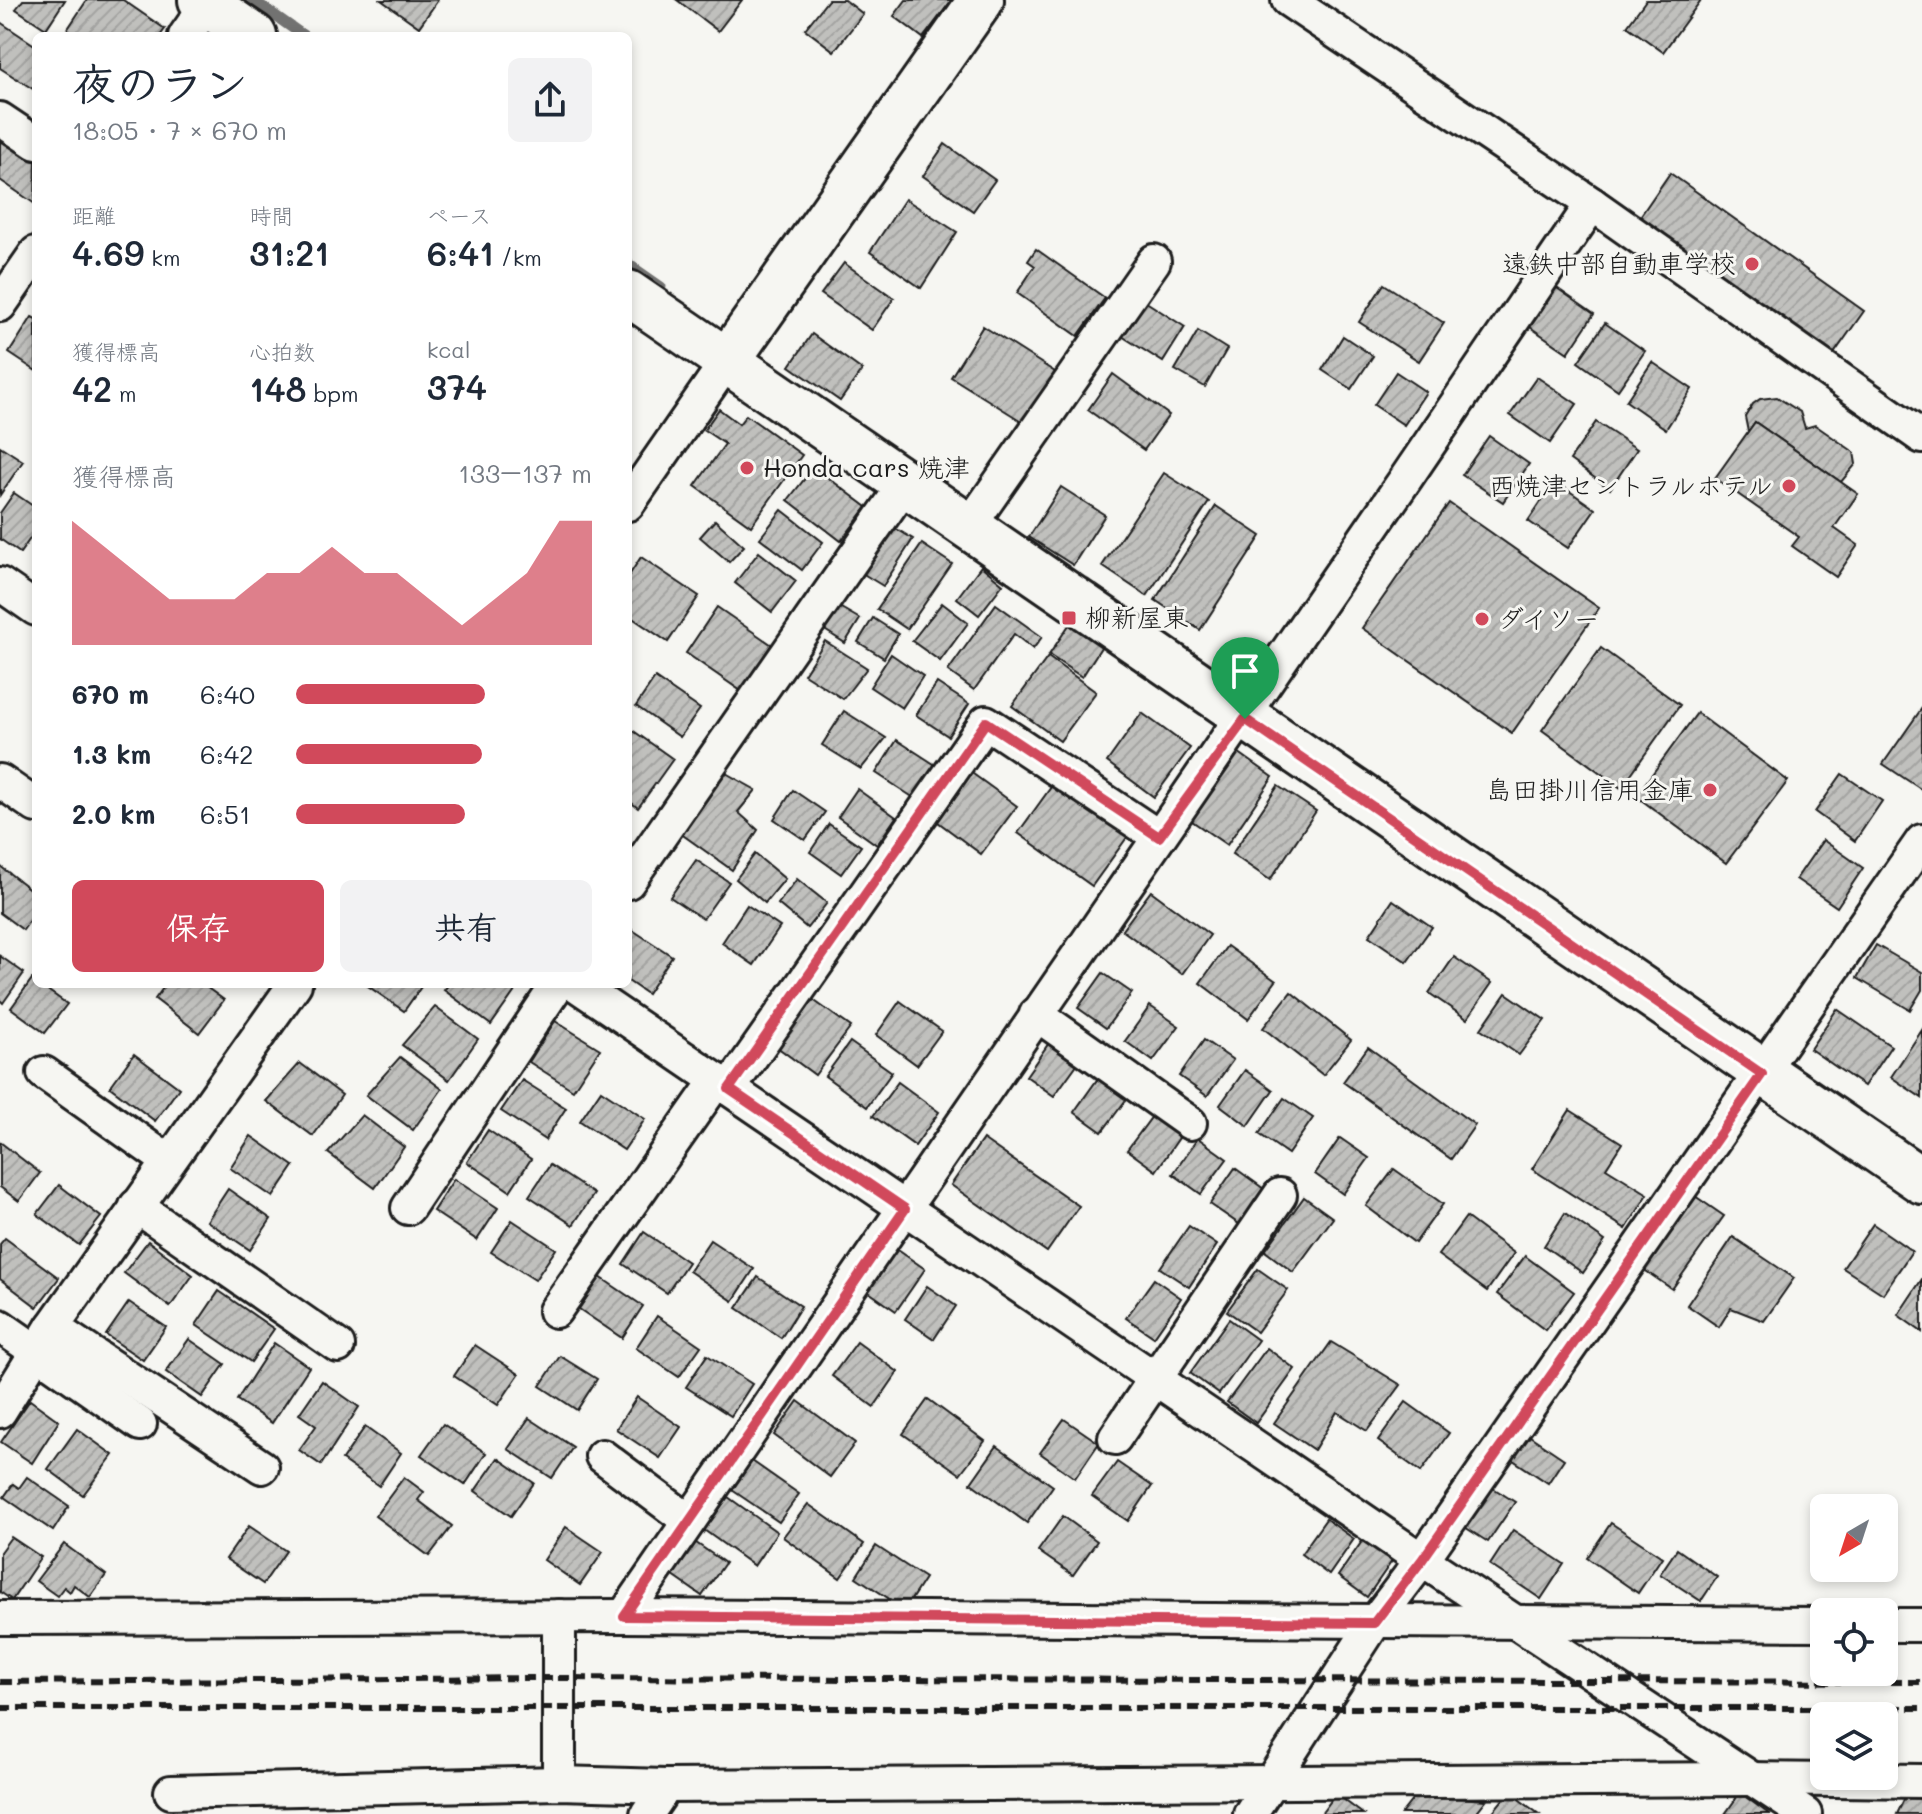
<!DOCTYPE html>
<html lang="ja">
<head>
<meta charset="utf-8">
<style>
	:root { --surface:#fff; --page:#f2f2f3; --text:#1f2937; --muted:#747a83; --accent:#d1495b }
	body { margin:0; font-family:Mali,"Klee One",sans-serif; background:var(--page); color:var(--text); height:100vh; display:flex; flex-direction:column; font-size:30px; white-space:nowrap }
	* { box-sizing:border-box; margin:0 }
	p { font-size:26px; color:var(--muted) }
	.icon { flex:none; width:44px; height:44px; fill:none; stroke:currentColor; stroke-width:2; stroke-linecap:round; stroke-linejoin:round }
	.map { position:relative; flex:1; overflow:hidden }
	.sheet { position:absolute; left:32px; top:32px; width:600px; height:956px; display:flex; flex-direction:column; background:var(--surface); border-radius:12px; box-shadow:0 4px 12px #0003 }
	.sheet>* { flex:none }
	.needle { width:52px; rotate:219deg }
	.controls { position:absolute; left:1810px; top:1494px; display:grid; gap:16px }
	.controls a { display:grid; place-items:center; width:88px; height:88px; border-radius:12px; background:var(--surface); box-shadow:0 4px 12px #0003; font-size:40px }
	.pin { position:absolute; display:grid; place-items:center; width:68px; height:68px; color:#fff; margin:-82px -34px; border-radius:50% 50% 50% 0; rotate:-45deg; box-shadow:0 0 8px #0007 }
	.pin .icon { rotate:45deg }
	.round { display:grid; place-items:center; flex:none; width:84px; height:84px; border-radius:12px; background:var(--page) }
	.head { display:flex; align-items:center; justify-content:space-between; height:136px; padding:0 40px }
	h1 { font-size:44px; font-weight:600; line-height:60px }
	.stats { display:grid; grid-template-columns:repeat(3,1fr); gap:12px; height:136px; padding:8px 40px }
	.stats div { display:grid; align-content:center }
	.stats b { font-size:34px; font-weight:600 }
	.stats small { font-size:22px; font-weight:400 }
	.stats p { font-size:22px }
	.chart { height:224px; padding:16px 40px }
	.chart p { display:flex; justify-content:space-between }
	.chart svg { width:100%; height:144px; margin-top:8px; fill:var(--accent); opacity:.7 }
	.action { display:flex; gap:16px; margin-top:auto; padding:16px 40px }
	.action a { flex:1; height:92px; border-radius:12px; background:var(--accent); color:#fff; font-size:32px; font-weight:600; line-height:92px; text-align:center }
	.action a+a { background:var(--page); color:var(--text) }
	ul { padding:0 40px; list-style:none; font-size:26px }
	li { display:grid; grid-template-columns:128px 96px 1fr; align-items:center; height:60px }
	li i { height:20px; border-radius:10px; background:var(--accent) }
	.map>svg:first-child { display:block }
</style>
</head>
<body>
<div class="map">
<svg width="1922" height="1814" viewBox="0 0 1922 1814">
	<defs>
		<pattern id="building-hatch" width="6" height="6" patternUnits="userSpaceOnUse" patternTransform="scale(2)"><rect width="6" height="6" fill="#c0c0bd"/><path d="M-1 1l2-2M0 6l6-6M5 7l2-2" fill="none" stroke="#a4a4a2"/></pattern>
	</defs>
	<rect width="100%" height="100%" fill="#f6f6f2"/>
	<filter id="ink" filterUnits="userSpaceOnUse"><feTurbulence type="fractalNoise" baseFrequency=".0125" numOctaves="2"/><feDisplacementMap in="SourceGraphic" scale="16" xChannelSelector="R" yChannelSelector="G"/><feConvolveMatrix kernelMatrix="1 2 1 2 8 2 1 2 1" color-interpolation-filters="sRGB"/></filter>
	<g filter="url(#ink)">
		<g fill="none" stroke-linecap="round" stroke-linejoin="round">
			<g stroke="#727271" stroke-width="11">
				<path d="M253,0L304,36"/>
				<path d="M628,264L661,287"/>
			</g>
		</g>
		<g fill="url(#building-hatch)" stroke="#1c1c1c" stroke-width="2">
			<path d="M23,0H65L46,29L16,9Z"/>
			<path d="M87,0H123L165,29L160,36H63Z"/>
			<path d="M381,0H438L419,27Z"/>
			<path d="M677,0H742L718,31Z"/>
			<path d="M828,0H845L863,14L834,51L805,29Z"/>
			<path d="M906,0H951V1L923,38L894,16Z"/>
			<path d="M1646,0H1701L1663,52L1627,26Z"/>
			<path d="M0,22L36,46V91L0,68Z"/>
			<path d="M0,134L36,158L35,204L0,180Z"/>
			<path d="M945,144L995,180L973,211L923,176Z"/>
			<path d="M1670,173L1864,311L1833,355L1639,218Z"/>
			<path d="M905,199L957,232L921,288L870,252Z"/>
			<path d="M1036,249L1105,298L1078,336L1017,293L1035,266L1028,261Z"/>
			<path d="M844,263L894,298L872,330L821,294Z"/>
			<path d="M1384,284L1444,323L1419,361L1359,322Z"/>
			<path d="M1554,286L1594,314L1568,353L1527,325Z"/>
			<path d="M1140,298L1185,327L1163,362L1117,333Z"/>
			<path d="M32,317L36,319V371L9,353Z"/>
			<path d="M1605,323L1645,351L1618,390L1578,362Z"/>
			<path d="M983,326L1055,372L1023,422L951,377Z"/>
			<path d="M1198,331L1227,349L1205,387L1175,370Z"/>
			<path d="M812,334L862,370L840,401L790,366Z"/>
			<path d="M1343,336L1373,356L1351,389L1322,370Z"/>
			<path d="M1652,362L1692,389L1666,429L1626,401Z"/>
			<path d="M1396,372L1426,392L1404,425L1374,405Z"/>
			<path d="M1113,374L1169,415L1144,450L1088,410Z"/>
			<path d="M1537,377L1577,404L1550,443L1510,415Z"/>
			<path d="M1777,397L1800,412L1805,428L1815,425L1854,452L1856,464L1841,482L1755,422L1748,432L1745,417L1753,404L1760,399Z"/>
			<path d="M719,409L739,424L746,415L802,455L751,526L695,486L725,444L704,430Z"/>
			<path d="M1596,422L1637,449L1610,489L1570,460Z"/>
			<path d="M1755,422L1858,494L1834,528L1858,545L1836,577L1792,546L1799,537L1715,478Z"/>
			<path d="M1489,436L1529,464L1503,502L1462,475Z"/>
			<path d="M0,446L23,461L0,495Z"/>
			<path d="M814,467L867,507L841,541L788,500Z"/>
			<path d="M1164,473L1209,502L1147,596L1102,566Z"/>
			<path d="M1555,481L1595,509L1568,548L1528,521Z"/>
			<path d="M1061,487L1105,515L1073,565L1029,537Z"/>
			<path d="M14,493L36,508V530L20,553L0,539V513Z"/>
			<path d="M1449,503L1599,608L1512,733L1362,628Z"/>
			<path d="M1216,506L1261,536L1200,630L1155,600Z"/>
			<path d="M782,510L823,542L802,570L760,538Z"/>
			<path d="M715,520L744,546L729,562L700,537Z"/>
			<path d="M887,523L913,539L883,586L857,570Z"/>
			<path d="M922,544L952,564L907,629L877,609Z"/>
			<path d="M759,552L796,581L772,612L735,583Z"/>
			<path d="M641,557L699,596L668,642L628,615V577Z"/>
			<path d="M981,566L1003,584L979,615L957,598Z"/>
			<path d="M942,603L968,623L940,661L912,641Z"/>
			<path d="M834,604L860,619L845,643L820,627Z"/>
			<path d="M996,604L1042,637L1033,649L1014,634L974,690L948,671Z"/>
			<path d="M717,607L775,647L744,693L686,653Z"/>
			<path d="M873,618L898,634L884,658L858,642Z"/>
			<path d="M1071,622L1103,644L1082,677L1049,655Z"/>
			<path d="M825,641L867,668L843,699L804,674Z"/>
			<path d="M1601,648L1680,705L1621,788L1542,730Z"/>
			<path d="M891,654L923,676L902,708L870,687Z"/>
			<path d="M1048,657L1096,692L1060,741L1012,706Z"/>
			<path d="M655,678L700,709L680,737L636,706Z"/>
			<path d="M937,683L969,704L948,736L916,715Z"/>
			<path d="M1922,708V790L1883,764Z"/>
			<path d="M844,711L886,738L861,769L822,745Z"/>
			<path d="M1142,713L1190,748L1154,797L1107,762Z"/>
			<path d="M1697,713L1788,781L1726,863L1636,796Z"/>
			<path d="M628,727L673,759L638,808L628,800Z"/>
			<path d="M897,740L937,766L914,798L876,773Z"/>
			<path d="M1235,750L1273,777L1227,845L1189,819Z"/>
			<path d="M969,771L1017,806L981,854L934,819Z"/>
			<path d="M724,772L756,790L738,812L758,830L732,870L680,833Z"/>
			<path d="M1842,774L1882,801L1855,841L1815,812Z"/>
			<path d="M1054,783L1128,836L1092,886L1018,833Z"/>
			<path d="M1278,786L1316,811L1270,880L1232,854Z"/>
			<path d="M857,789L896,817L877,845L838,817Z"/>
			<path d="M793,790L825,812L805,840L774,819Z"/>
			<path d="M829,824L861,846L841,874L810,852Z"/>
			<path d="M1823,840L1863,868L1837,907L1796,879Z"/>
			<path d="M755,854L785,879L765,903L736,879Z"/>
			<path d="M696,860L729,882L703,919L670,897Z"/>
			<path d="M0,866L36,894V912L23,930L0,913Z"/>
			<path d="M797,879L827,903L807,928L778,904Z"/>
			<path d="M1151,891L1210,935L1182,974L1122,930Z"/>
			<path d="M1393,900L1432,927L1407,962L1369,936Z"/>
			<path d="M747,905L780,927L754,965L722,943Z"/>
			<path d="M628,927L672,956L647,994L628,981Z"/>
			<path d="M1876,945L1922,972V990L1910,1010L1857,978Z"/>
			<path d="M1227,946L1276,981L1248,1019L1200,983Z"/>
			<path d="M0,956L24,973L3,1003L0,1000Z"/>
			<path d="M1454,957L1492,983L1467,1019L1429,993Z"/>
			<path d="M1103,973L1132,993L1106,1028L1078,1008Z"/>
			<path d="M32,979L67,1004L45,1033L11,1008Z"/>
			<path d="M166,984H202L224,1000L199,1033L155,999Z"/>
			<path d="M365,984H423L404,1011Z"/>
			<path d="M449,984H520L491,1025L444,990Z"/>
			<path d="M1291,992L1351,1040L1323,1075L1263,1028Z"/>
			<path d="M1506,993L1545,1020L1519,1055L1481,1029Z"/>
			<path d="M809,997L851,1027L815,1075L773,1044Z"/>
			<path d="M900,1001L942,1031L917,1065L876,1035Z"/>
			<path d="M1150,1006L1179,1026L1153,1061L1125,1041Z"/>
			<path d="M435,1007L478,1039L449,1080L402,1045Z"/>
			<path d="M1837,1009L1891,1046L1864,1086L1810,1049Z"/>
			<path d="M555,1021L600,1049L573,1090L529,1062Z"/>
			<path d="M1922,1030V1098L1891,1077Z"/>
			<path d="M1051,1040L1080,1060L1054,1096L1026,1076Z"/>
			<path d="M1204,1040L1233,1060L1207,1096L1179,1076Z"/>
			<path d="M850,1042L892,1072L867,1107L825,1076Z"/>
			<path d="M1368,1047L1475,1125L1451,1159L1343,1082Z"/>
			<path d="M134,1054L179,1088L155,1121L110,1087Z"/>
			<path d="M400,1057L442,1089L413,1130L366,1095Z"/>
			<path d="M300,1063L342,1095L313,1136L266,1101Z"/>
			<path d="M1245,1070L1273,1090L1248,1126L1220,1105Z"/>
			<path d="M1099,1077L1128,1097L1102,1132L1074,1112Z"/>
			<path d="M522,1080L566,1108L545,1140L501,1111Z"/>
			<path d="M898,1082L939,1112L915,1146L873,1116Z"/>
			<path d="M601,1090L645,1119L624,1150L580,1121Z"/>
			<path d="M1284,1098L1313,1118L1288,1154L1259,1134Z"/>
			<path d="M1570,1110L1622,1143L1606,1168L1648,1194L1626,1229L1532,1169Z"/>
			<path d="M362,1115L404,1147L375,1188L328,1153Z"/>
			<path d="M1153,1115L1181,1135L1156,1171L1127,1150Z"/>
			<path d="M488,1130L531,1159L510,1191L467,1162Z"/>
			<path d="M251,1136L294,1166L273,1197L230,1168Z"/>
			<path d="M1198,1138L1227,1159L1201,1194L1173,1174Z"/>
			<path d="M1340,1138L1369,1158L1343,1194L1315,1174Z"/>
			<path d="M983,1139L1079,1206L1047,1252L951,1185Z"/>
			<path d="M0,1142L40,1173L19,1201L0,1187Z"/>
			<path d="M550,1165L594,1194L573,1225L529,1196Z"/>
			<path d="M1235,1168L1264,1189L1239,1224L1210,1204Z"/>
			<path d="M1394,1169L1443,1204L1415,1243L1366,1206Z"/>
			<path d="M454,1179L498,1208L477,1240L433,1211Z"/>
			<path d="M59,1185L101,1217L79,1245L37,1214Z"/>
			<path d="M228,1189L271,1219L250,1250L207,1221Z"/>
			<path d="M1695,1196L1724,1216L1672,1289L1643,1269Z"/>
			<path d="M1304,1197L1333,1218L1293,1272L1265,1251Z"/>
			<path d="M1565,1213L1605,1241L1583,1273L1544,1246Z"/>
			<path d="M1466,1217L1514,1253L1487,1291L1438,1255Z"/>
			<path d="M512,1220L556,1249L535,1280L491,1252Z"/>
			<path d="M1873,1224L1912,1251L1883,1294L1843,1268Z"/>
			<path d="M1189,1226L1217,1245L1189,1287L1160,1268Z"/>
			<path d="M644,1232L688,1262L667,1293L623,1264Z"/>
			<path d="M1733,1237L1794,1278L1764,1321L1731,1308L1719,1327L1687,1305Z"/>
			<path d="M5,1238L59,1278L37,1307L0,1279V1244Z"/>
			<path d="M710,1240L754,1269L733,1301L689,1271Z"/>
			<path d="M148,1241L193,1275L170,1307L124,1273Z"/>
			<path d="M895,1248L925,1269L896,1311L866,1290Z"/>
			<path d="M1525,1256L1574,1292L1545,1330L1497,1294Z"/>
			<path d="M1258,1269L1288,1290L1257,1332L1227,1311Z"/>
			<path d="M600,1277L643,1306L622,1338L579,1309Z"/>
			<path d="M758,1277L801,1306L781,1338L737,1308Z"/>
			<path d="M1154,1279L1181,1298L1154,1337L1126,1318Z"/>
			<path d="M1922,1279V1332L1898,1315Z"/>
			<path d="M927,1286L956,1306L934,1339L905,1319Z"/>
			<path d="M219,1291L274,1329L251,1362L196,1325Z"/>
			<path d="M129,1302L166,1327L143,1360L106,1335Z"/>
			<path d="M657,1316L701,1346L679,1377L636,1348Z"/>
			<path d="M1229,1319L1258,1340L1219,1394L1190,1373Z"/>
			<path d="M189,1339L225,1364L202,1397L166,1372Z"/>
			<path d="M857,1342L898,1372L874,1407L832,1376Z"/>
			<path d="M1331,1342L1401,1385L1367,1431L1337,1412L1314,1450L1274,1423Z"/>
			<path d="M274,1343L309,1367L272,1423L237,1400Z"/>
			<path d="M475,1345L519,1374L498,1405L454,1376Z"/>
			<path d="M1267,1348L1295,1369L1256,1423L1227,1402Z"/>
			<path d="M707,1355L752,1384L731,1416L686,1387Z"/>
			<path d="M560,1356L597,1379L577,1410L540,1386Z"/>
			<path d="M322,1381L359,1407L321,1465L299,1450L316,1426L299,1414Z"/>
			<path d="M637,1397L681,1427L660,1458L616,1429Z"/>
			<path d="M928,1399L985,1441L960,1474L903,1434Z"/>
			<path d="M30,1400L59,1421L32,1463L1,1442Z"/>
			<path d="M798,1401L855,1443L830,1477L774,1435Z"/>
			<path d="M1406,1402L1449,1433L1421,1472L1378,1441Z"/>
			<path d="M529,1418L573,1447L552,1478L508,1449Z"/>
			<path d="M1064,1419L1099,1443L1075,1478L1040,1453Z"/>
			<path d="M443,1424L486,1453L465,1485L421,1455Z"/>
			<path d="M365,1427L401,1453L379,1486L342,1460Z"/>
			<path d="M77,1429L113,1455L83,1495L48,1469Z"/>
			<path d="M1524,1432L1564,1459L1548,1483L1507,1456Z"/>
			<path d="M997,1446L1053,1486L1027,1523L971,1483Z"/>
			<path d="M498,1458L534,1483L511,1516L475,1491Z"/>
			<path d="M752,1461L799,1494L779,1522L732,1490Z"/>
			<path d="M1117,1462L1152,1486L1128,1521L1092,1496Z"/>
			<path d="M27,1477L69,1506L53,1531L4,1497L13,1484L19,1488Z"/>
			<path d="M404,1477L424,1492L418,1500L452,1526L429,1556L375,1516Z"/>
			<path d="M1490,1486L1515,1502L1488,1542L1463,1526Z"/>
			<path d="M728,1497L777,1532L754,1566L704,1530Z"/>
			<path d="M808,1504L864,1544L840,1578L783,1537Z"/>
			<path d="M1063,1516L1097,1541L1073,1575L1038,1551Z"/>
			<path d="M1326,1519L1354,1539L1329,1575L1301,1554Z"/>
			<path d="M1611,1523L1662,1557L1638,1593L1587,1558Z"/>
			<path d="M249,1526L286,1551L263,1584L226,1559Z"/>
			<path d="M566,1527L603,1552L580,1585L544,1560Z"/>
			<path d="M1513,1530L1564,1564L1541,1599L1490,1565Z"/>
			<path d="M11,1537L41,1557L12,1600L0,1592V1552Z"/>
			<path d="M689,1538L725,1563L702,1596L666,1571Z"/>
			<path d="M1363,1540L1392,1561L1367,1597L1338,1576Z"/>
			<path d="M64,1544L106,1575L90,1597L74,1585L70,1592L64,1587L57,1596L36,1581Z"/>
			<path d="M876,1546L925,1578L905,1609L856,1577Z"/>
			<path d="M1677,1549L1717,1577L1701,1601L1660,1574Z"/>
			<path d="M1908,1791L1922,1798V1814H1897Z"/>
			<path d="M1509,1792L1539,1814H1491Z"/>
			<path d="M1740,1793L1769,1814H1725Z"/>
			<path d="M1336,1794L1363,1814H1321Z"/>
			<path d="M1416,1795L1486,1800L1475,1814H1401Z"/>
		</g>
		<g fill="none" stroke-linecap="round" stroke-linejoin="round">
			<defs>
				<g id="street">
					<path d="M1288,0L1592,204L1922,437"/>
					<path d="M185,36L210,0"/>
					<path d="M0,119L36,143"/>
					<path d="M0,305L36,253"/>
					<path d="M628,504L727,361"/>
					<path d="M968,528L1154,261"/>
					<path d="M0,584L36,609"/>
					<path d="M0,781L36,806"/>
					<path d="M628,882L905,484"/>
					<path d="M575,984L1422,1560L1805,1814"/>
					<path d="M1036,1014L1190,1123"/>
					<path d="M44,1073L168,1161"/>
					<path d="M729,1089L986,722L1159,837"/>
					<path d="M136,1206L338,1346"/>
					<path d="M408,1208L558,984"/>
					<path d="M555,1311L717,1080"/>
					<path d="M0,1326L140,1424"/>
					<path d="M52,1327L262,1467"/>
					<path d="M0,1411L52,1327L295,984"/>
					<path d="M1115,1438L1280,1195"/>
					<path d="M602,1456L689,1521"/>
					<path d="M559,1616V1783"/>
					<path d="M624,1616C947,1145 1273,677 1592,204"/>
					<path d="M0,1618L624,1616L1824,1624"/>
					<path d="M1884,1625H1922"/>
					<path d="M171,1792L559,1783L666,1786L1746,1779L1922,1781"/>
					<path d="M647,1814L666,1786"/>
					<path d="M1250,1814L1374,1623L1422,1560L1922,841"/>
				</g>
				<g id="secondary">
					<path d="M201,0L254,36"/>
					<path d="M628,293L1922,1181"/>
					<path d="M727,361L981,0"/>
				</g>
			</defs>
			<use href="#street" stroke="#1c1c1c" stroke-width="38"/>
			<use href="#secondary" stroke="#1c1c1c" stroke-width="50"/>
			<use href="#street" stroke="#f6f6f2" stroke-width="32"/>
			<use href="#secondary" stroke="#f6f6f2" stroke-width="44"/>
			<g stroke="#1c1c1c" stroke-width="6" stroke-dasharray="12 6" stroke-linecap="butt">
				<path d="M0,1682L537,1678L1922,1682"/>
				<path d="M0,1708H1922"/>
			</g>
		</g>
	</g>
	<g fill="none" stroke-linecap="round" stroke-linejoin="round" filter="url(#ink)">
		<defs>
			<path id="route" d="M1245,719L1762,1074L1422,1560L1374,1623L624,1616L905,1209L729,1089L986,722L1159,837Z"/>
		</defs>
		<use href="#route" stroke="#fff" stroke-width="16"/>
		<use href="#route" stroke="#d1495b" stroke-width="10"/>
	</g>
	<g fill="#d1495b" stroke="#f6f6f2" stroke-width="3">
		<circle cx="1752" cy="264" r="8"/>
		<circle cx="747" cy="468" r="8"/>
		<circle cx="1789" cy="486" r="8"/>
		<rect x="1061" y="610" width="16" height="16" rx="4"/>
		<circle cx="1482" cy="619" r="8"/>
		<circle cx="1710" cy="790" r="8"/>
	</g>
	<g text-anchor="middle" stroke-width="6" stroke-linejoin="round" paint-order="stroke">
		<g font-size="26" fill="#1c1c1c" stroke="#f6f6f2" text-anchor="end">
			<text x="1736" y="273">遠鉄中部自動車学校</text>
			<text x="763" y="477" text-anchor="start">Honda cars 焼津</text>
			<text x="1773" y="495">西焼津セントラルホテル</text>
			<text x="1085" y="627" text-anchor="start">柳新屋東</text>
			<text x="1498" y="628" text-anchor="start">ダイソー</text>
			<text x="1694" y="799">島田掛川信用金庫</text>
		</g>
	</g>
</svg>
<div class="controls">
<a><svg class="needle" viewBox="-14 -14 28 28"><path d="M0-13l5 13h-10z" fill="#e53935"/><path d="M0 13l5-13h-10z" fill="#747a83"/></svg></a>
<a><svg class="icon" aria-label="locate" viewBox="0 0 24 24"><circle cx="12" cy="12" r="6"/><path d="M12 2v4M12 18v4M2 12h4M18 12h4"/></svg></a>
<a><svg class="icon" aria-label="layers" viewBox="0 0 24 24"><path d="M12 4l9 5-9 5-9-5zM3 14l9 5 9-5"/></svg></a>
</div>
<div class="pin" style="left:1245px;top:719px;background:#1e9e55"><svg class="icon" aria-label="arrive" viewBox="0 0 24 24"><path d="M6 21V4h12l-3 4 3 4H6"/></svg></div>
<section class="sheet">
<div class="head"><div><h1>夜のラン</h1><p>18:05 · 7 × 670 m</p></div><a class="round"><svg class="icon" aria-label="share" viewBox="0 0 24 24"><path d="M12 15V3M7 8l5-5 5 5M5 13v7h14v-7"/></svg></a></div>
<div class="stats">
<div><p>距離</p><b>4.69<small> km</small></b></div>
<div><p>時間</p><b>31:21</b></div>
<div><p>ペース</p><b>6:41<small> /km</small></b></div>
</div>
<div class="stats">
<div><p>獲得標高</p><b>42<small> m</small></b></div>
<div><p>心拍数</p><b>148<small> bpm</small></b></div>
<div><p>kcal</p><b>374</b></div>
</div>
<div class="chart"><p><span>獲得標高</span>133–137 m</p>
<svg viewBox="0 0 160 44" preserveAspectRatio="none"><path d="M0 44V6L10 14L20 22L30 30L40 30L50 30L60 22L70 22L80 14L90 22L100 22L110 30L120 38L130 30L140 22L150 6L160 6V44z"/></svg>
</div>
<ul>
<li><b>670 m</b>6:40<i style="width:64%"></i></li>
<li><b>1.3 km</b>6:42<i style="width:63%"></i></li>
<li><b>2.0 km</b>6:51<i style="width:57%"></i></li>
</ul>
<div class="action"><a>保存</a><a>共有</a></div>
</section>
</div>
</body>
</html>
